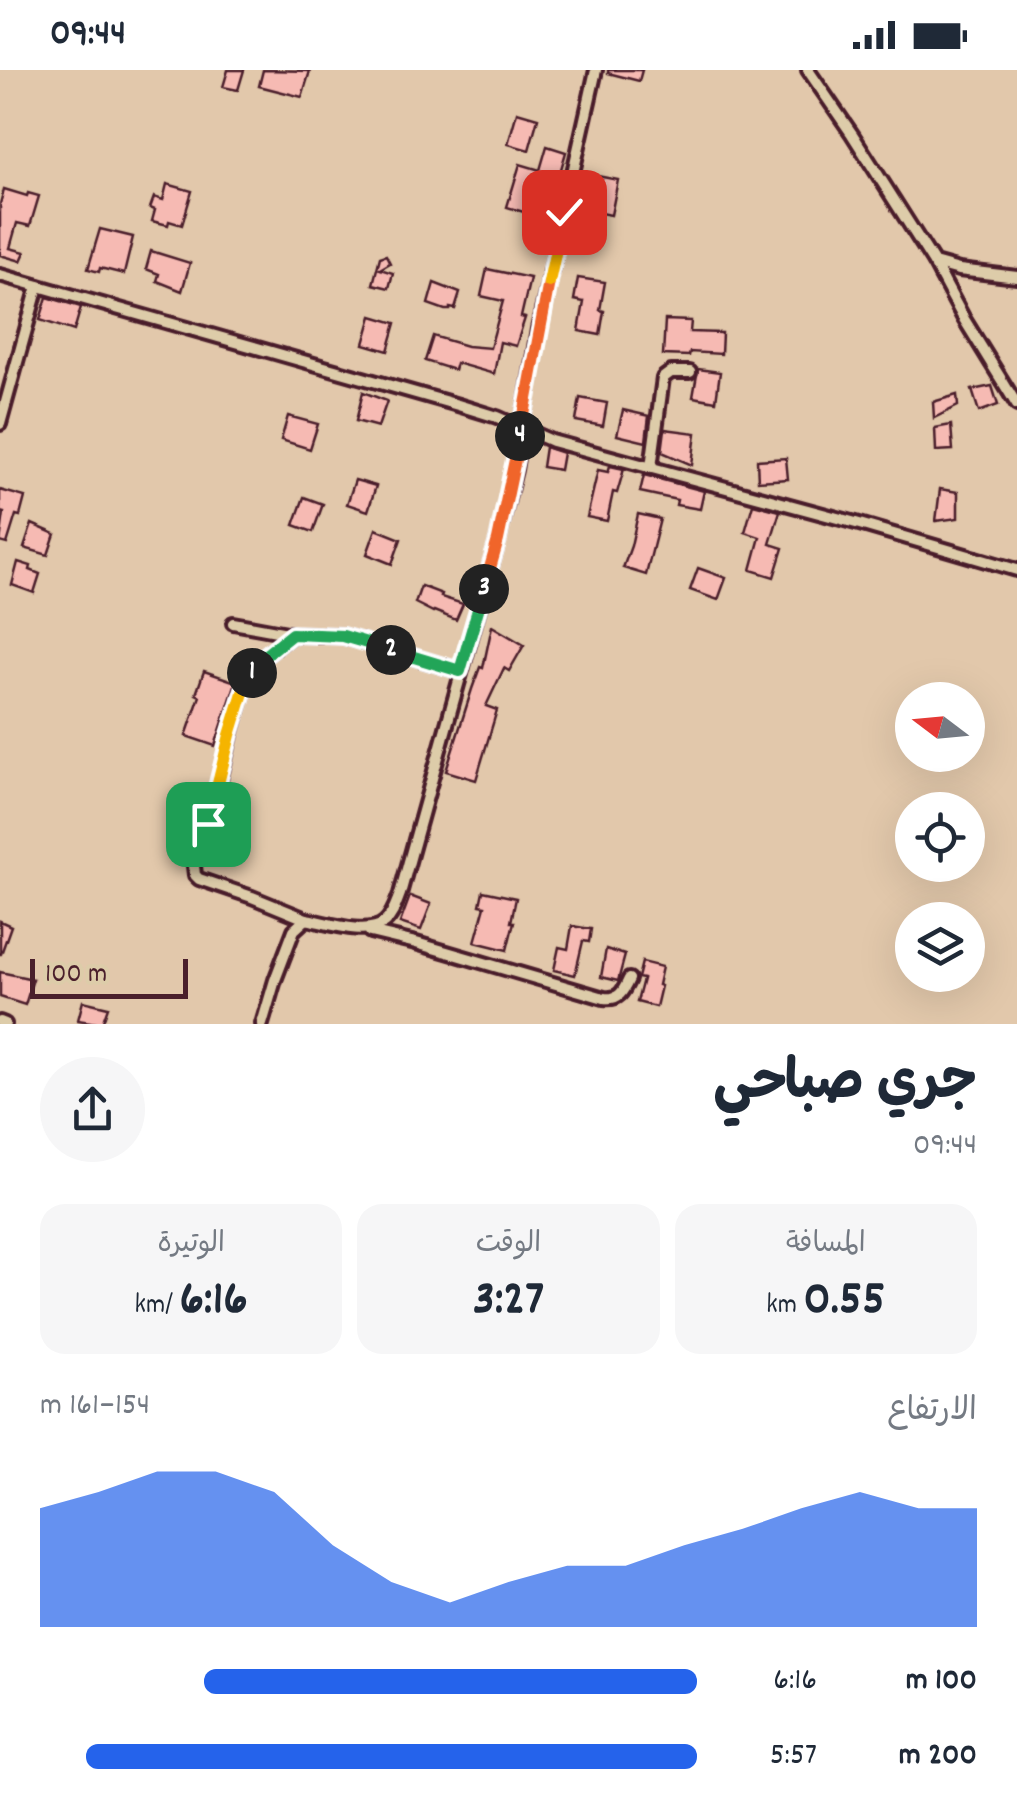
<!DOCTYPE html>
<html lang="ar">
<head>
<meta charset="utf-8">
<style>
	:root { --surface:#fff; --page:#f6f6f7; --text:#1f2937; --muted:#747a83; --accent:#2563eb }
	body { margin:0; font-family:Dekko,"Playpen Sans Arabic",sans-serif; background:var(--page); color:var(--text); direction:rtl; height:100vh; display:flex; flex-direction:column; font-size:38px; white-space:nowrap }
	* { box-sizing:border-box; margin:0 }
	p { font-size:32px; color:var(--muted) }
	.icon { flex:none; width:55px; height:55px; fill:none; stroke:currentColor; stroke-width:2; stroke-linecap:round; stroke-linejoin:round }
	.map { position:relative; height:954px; overflow:hidden; direction:ltr }
	.sheet { display:flex; flex-direction:column; background:var(--surface); flex:1 }
	.sheet>* { flex:none }
	.needle { width:65px; rotate:286deg }
	.buttons { position:absolute; left:895px; top:612px; display:grid; gap:20px }
	.buttons a { display:grid; place-items:center; width:90px; height:90px; border-radius:50%; background:var(--surface); box-shadow:0 10px 40px #0002; font-size:50px }
	.scale { position:absolute; left:30px; bottom:25px; width:158px; box-sizing:border-box; padding-left:10px; border:5px solid #4a1f2b; border-top:0; font-size:28px; line-height:35px; white-space:nowrap; color:#4a1f2b; -webkit-text-stroke:8px #ddcca9; paint-order:stroke }
	.pin { position:absolute; display:grid; place-items:center; width:85px; height:85px; color:#fff; margin:-42px; border-radius:20px; box-shadow:0 5px 15px #0006 }
	.km { position:absolute; width:50px; height:50px; margin:-25px; border-radius:50%; background:#222; color:#fff; font-size:28px; line-height:50px; text-align:center }
	.round { display:grid; place-items:center; flex:none; width:105px; height:105px; border-radius:52px; background:var(--page) }
	.overview { display:flex; align-items:center; justify-content:space-between; height:170px; padding:0 40px }
	h1 { font-size:55px; font-weight:700; line-height:75px }
	.figures { display:grid; grid-template-columns:repeat(3,1fr); gap:15px; height:170px; padding:10px 40px }
	.figures div { display:grid; align-content:center; border-radius:25px; background:var(--page); text-align:center }
	.figures b { font-size:50px; font-weight:700 }
	.figures small { font-size:28px; font-weight:400 }
	.figures p { font-size:28px }
	.chart { height:280px; padding:20px 40px }
	.chart p { display:flex; justify-content:space-between }
	.chart svg { width:100%; height:180px; margin-top:10px; fill:var(--accent); opacity:.7 }
	ul { padding:0 40px; list-style:none; font-size:32px }
	li { display:grid; grid-template-columns:160px 120px 1fr; align-items:center; height:75px }
	li i { height:25px; border-radius:12px; background:var(--accent) }
	.status { display:flex; justify-content:space-between; align-items:center; height:70px; padding:0 50px; background:var(--surface); direction:ltr }
	.status svg { height:28px; fill:currentColor }
	.map>svg:first-child { display:block }
</style>
</head>
<body>
<div class="status"><b>09:44</b><svg viewBox="0 0 49 12"><path d="M0 12V9h3v3zM5 12V6h3v6zM10 12V3h3v9zM15 12V0h3v12zM26 1h20v11H26zM47 4h2v5h-2z"/></svg></div>
<div class="map">
<svg width="1017" height="954" viewBox="0 0 1017 954">
	<rect width="100%" height="100%" fill="#e2c8ab"/>
	<filter id="ink" filterUnits="userSpaceOnUse"><feTurbulence type="fractalNoise" baseFrequency=".01" numOctaves="2"/><feDisplacementMap in="SourceGraphic" scale="20" xChannelSelector="R" yChannelSelector="G"/><feConvolveMatrix kernelMatrix="1 2 1 2 8 2 1 2 1" color-interpolation-filters="sRGB"/></filter>
	<g filter="url(#ink)">
		<g fill="#f6bab3" stroke="#4a1f2b" stroke-width="2.5">
			<path d="M228,0H244L238,20L223,17Z"/>
			<path d="M263,0L310,1L302,27L259,16Z"/>
			<path d="M608,0H642L639,11L608,3Z"/>
			<path d="M517,42L538,48L529,80L508,74Z"/>
			<path d="M547,76L566,82L559,106L563,107L550,150L507,137L520,94L540,100Z"/>
			<path d="M582,103L618,110L611,145L575,138Z"/>
			<path d="M167,114L192,121L182,155L169,151L168,155L152,151L155,140L150,138L154,127L163,130Z"/>
			<path d="M4,119L27,126L28,123L39,126L30,156L17,153L10,178L25,182L21,191L0,185V134Z"/>
			<path d="M100,159L133,167L124,204L100,198L99,202L88,199Z"/>
			<path d="M151,181L190,193L182,221L157,211L159,204L146,199Z"/>
			<path d="M386,185L390,193L380,199L393,203L389,218L373,214L380,187Z"/>
			<path d="M487,199L530,208L521,247L525,248L516,276L500,272L494,304L456,293L454,300L425,291L433,266L467,276L490,278L503,231L481,226Z"/>
			<path d="M578,208L605,212L600,240L604,241L600,265L579,261L584,232L574,230Z"/>
			<path d="M434,213L460,223L455,239L450,238V240H445L428,234Z"/>
			<path d="M47,227L81,237L74,261L40,250Z"/>
			<path d="M372,246L396,253L388,281L364,274Z"/>
			<path d="M665,250L691,251L690,262L722,263L721,284L690,282L689,286L663,285Z"/>
			<path d="M698,299L720,302L716,331L693,327Z"/>
			<path d="M992,316L998,335L979,342L972,320Z"/>
			<path d="M363,322L387,331L378,357L356,351Z"/>
			<path d="M957,325L958,336L934,348L933,332Z"/>
			<path d="M580,328L607,333L603,356L576,351Z"/>
			<path d="M623,340L649,346L646,372L617,365Z"/>
			<path d="M288,346L318,354L310,379L281,370Z"/>
			<path d="M951,355L953,380L936,381L935,358Z"/>
			<path d="M665,359L696,363L692,395L662,382Z"/>
			<path d="M545,377L563,383L560,400L542,397Z"/>
			<path d="M786,388L788,409L758,411L757,390Z"/>
			<path d="M610,396L624,399L617,423L613,422L607,451L587,447L598,400L608,402Z"/>
			<path d="M644,405L704,421L700,439L676,435L677,430L640,422Z"/>
			<path d="M355,410L376,416L368,441L347,434Z"/>
			<path d="M940,419L958,422V448L936,451Z"/>
			<path d="M0,420L25,427L20,446L16,445L7,474L0,472L4,443L0,442Z"/>
			<path d="M304,427L323,434L313,462L294,455Z"/>
			<path d="M753,434L780,441L770,474L783,478L774,507L751,500L760,467L745,462Z"/>
			<path d="M638,444L660,449L646,505L623,498L631,476Z"/>
			<path d="M32,454L55,464L48,485L24,478Z"/>
			<path d="M376,459L401,469L392,494L367,484Z"/>
			<path d="M18,492L31,496L30,500L40,504L34,523L12,515Z"/>
			<path d="M698,498L726,508L718,530L690,520Z"/>
			<path d="M421,516L442,524L441,527L463,534L456,550L434,541L433,542L415,533Z"/>
			<path d="M492,556L524,575L509,601L504,598L486,636L497,640L476,710L446,701L472,619L480,597L483,598Z"/>
			<path d="M204,601L236,612L215,676L186,666L200,626L196,624Z"/>
			<path d="M483,821L516,828L511,852H514L507,880L475,872L485,836L480,835Z"/>
			<path d="M410,826L431,834L421,860L400,853Z"/>
			<path d="M0,851L11,856L1,884H0Z"/>
			<path d="M572,856L591,859L589,872L583,871L575,905L554,900L559,877L568,879Z"/>
			<path d="M606,879L625,885L618,911L601,907Z"/>
			<path d="M642,892L662,897L658,915L661,916L656,937L637,932L643,909L638,908Z"/>
			<path d="M0,902L33,909L25,935L0,927Z"/>
			<path d="M83,931L108,937L102,954L78,950Z"/>
		</g>
		<g fill="none" stroke-linecap="round" stroke-linejoin="round">
			<defs>
				<g id="minor">
					<path d="M808,0L852,64L934,193L959,200L1017,207"/>
					<path d="M934,193L964,249L1017,335"/>
					<path d="M0,205L458,335L497,347L552,371L856,453L1017,500"/>
					<path d="M0,354L38,216"/>
					<path d="M651,397L663,308L671,302H690"/>
					<path d="M233,553L293,564L343,566L460,601"/>
					<path d="M293,564L262,588L246,613L231,665L217,723L194,796L195,805L199,809L252,827L306,849"/>
					<path d="M370,862L416,873L604,928C619,930 623,922 629,909"/>
					<path d="M0,952L5,954"/>
					<path d="M262,954L275,910L294,860L306,849C327,853 369,867 385,852C393,845 396,834 400,824L498,470L515,400L538,259L596,0"/>
				</g>
			</defs>
			<use href="#minor" stroke="#4a1f2b" stroke-width="18"/>
			<use href="#minor" stroke="#ddcca9" stroke-width="10"/>
		</g>
	</g>
	<g fill="none" stroke-linecap="round" stroke-linejoin="round" filter="url(#ink)">
		<defs>
			<path id="split-1" d="M208,754L230,665L246,613L252,603"/>
			<path id="split-2" d="M252,603L262,588L292,564L343,566L391,580"/>
			<path id="split-3" d="M391,580L460,601L484,519"/>
			<path id="split-4" d="M484,519L498,470L520,366"/>
			<path id="split-5" d="M520,366L549,212"/>
			<path id="split-6" d="M549,212L564,142"/>
		</defs>
		<use href="#split-1" stroke="#fff" stroke-width="20"/>
		<use href="#split-2" stroke="#fff" stroke-width="20"/>
		<use href="#split-3" stroke="#fff" stroke-width="20"/>
		<use href="#split-4" stroke="#fff" stroke-width="20"/>
		<use href="#split-5" stroke="#fff" stroke-width="20"/>
		<use href="#split-6" stroke="#fff" stroke-width="20"/>
		<use href="#split-1" stroke="#f5b400" stroke-width="12"/>
		<use href="#split-2" stroke="#22a559" stroke-width="12"/>
		<use href="#split-3" stroke="#22a559" stroke-width="12"/>
		<use href="#split-4" stroke="#f0652b" stroke-width="12"/>
		<use href="#split-5" stroke="#f0652b" stroke-width="12"/>
		<use href="#split-6" stroke="#f5b400" stroke-width="12"/>
	</g>
</svg>
<div class="buttons">
<a><svg class="needle" viewBox="-14 -14 28 28"><path d="M0-13l5 13h-10z" fill="#e53935"/><path d="M0 13l5-13h-10z" fill="#747a83"/></svg></a>
<a><svg class="icon" aria-label="locate" viewBox="0 0 24 24"><circle cx="12" cy="12" r="6"/><path d="M12 2v4M12 18v4M2 12h4M18 12h4"/></svg></a>
<a><svg class="icon" aria-label="layers" viewBox="0 0 24 24"><path d="M12 4l9 5-9 5-9-5zM3 14l9 5 9-5"/></svg></a>
</div>
<div class="scale">100 m</div>
<div class="pin" style="left:208px;top:754px;background:#1e9e55"><svg class="icon" aria-label="arrive" viewBox="0 0 24 24"><path d="M6 21V4h12l-3 4 3 4H6"/></svg></div>
<div class="pin" style="left:564px;top:142px;background:#d93025"><svg class="icon" aria-label="check" viewBox="0 0 24 24"><path d="M5 12l5 5 9-10"/></svg></div>
<b class="km" style="left:252px;top:603px">1</b>
<b class="km" style="left:391px;top:580px">2</b>
<b class="km" style="left:484px;top:519px">3</b>
<b class="km" style="left:520px;top:366px">4</b>
</div>
<section class="sheet">
<div class="overview"><div><h1>جري صباحي</h1><p>09:44</p></div><a class="round"><svg class="icon" aria-label="share" viewBox="0 0 24 24"><path d="M12 15V3M7 8l5-5 5 5M5 13v7h14v-7"/></svg></a></div>
<div class="figures">
<div><p>المسافة</p><b>0.55<small> km</small></b></div>
<div><p>الوقت</p><b>3:27</b></div>
<div><p>الوتيرة</p><b>6:16<small> /km</small></b></div>
</div>
<div class="chart"><p><span>الارتفاع</span>154–161 m</p>
<svg viewBox="0 0 160 44" preserveAspectRatio="none"><path d="M0 44V15L10 11L20 6L30 6L40 11L50 24L60 33L70 38L80 33L90 29L100 29L110 24L120 20L130 15L140 11L150 15L160 15V44z"/></svg>
</div>
<ul>
<li><b>100 m</b>6:16<i style="width:75%"></i></li>
<li><b>200 m</b>5:57<i style="width:93%"></i></li>
</ul>
</section>
</body>
</html>
